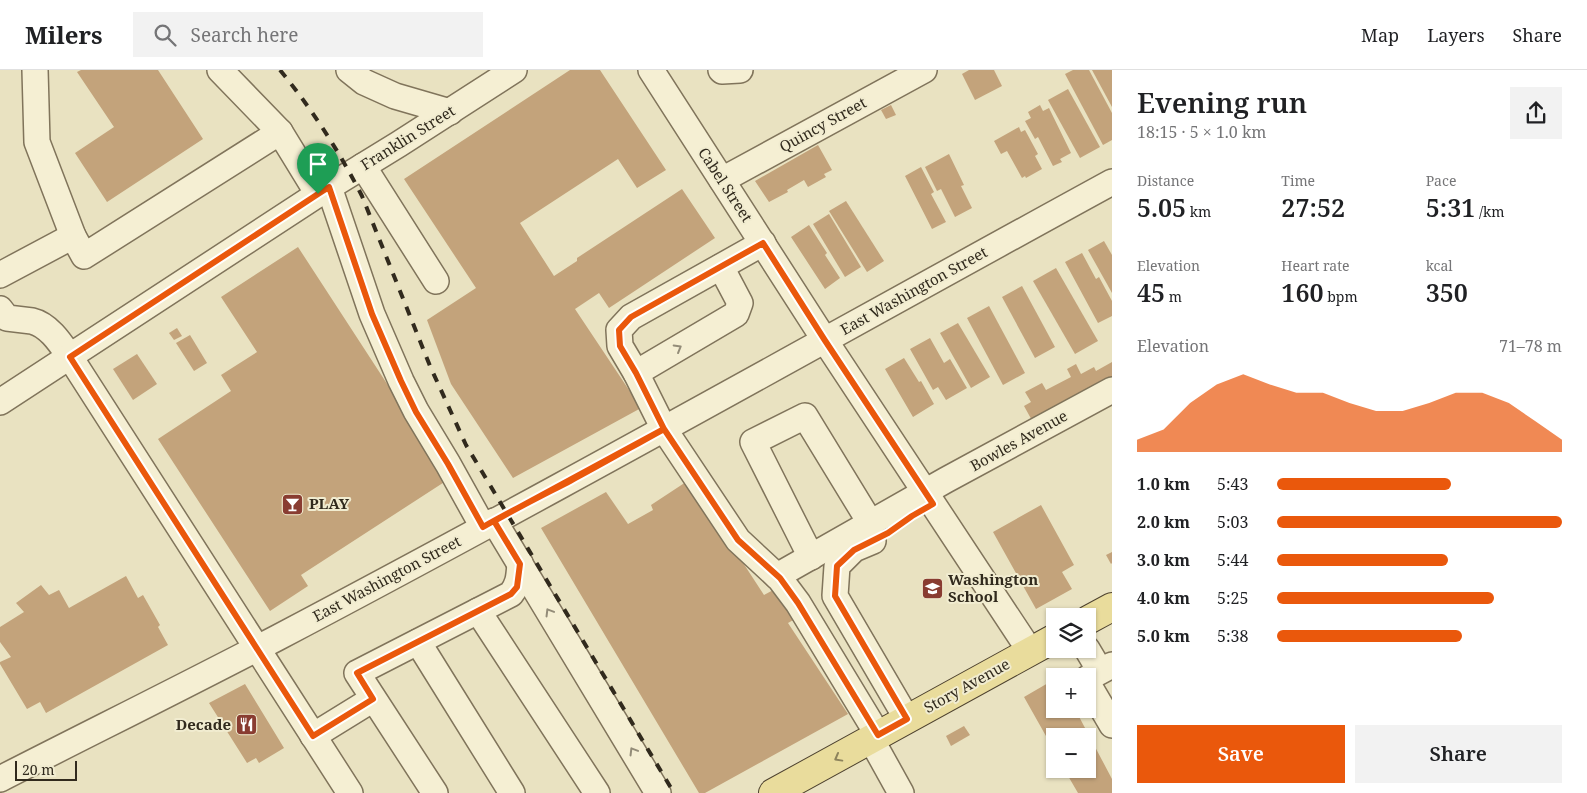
<!DOCTYPE html>
<html lang="en">
<head>
<meta charset="utf-8">
<style>
	:root { --surface:#fff; --page:#f2f2f2; --text:#202124; --muted:#757577; --line:#e0e0e0; --accent:#ea580c }
	body { margin:0; font-family:"Noto Serif",serif; background:var(--page); color:var(--text); height:100vh; display:flex; flex-direction:column; font-size:19px; white-space:nowrap }
	* { box-sizing:border-box; margin:0 }
	p { font-size:16px; color:var(--muted) }
	.icon { flex:none; width:28px; height:28px; fill:none; stroke:currentColor; stroke-width:2; stroke-linecap:round; stroke-linejoin:round }
	.map { position:relative; flex:1; overflow:hidden }
	.panel { display:flex; flex-direction:column; background:var(--surface); width:475px }
	.panel>* { flex:none }
	.controls { position:absolute; left:1046px; top:538px; display:grid; gap:10px }
	.controls a { display:grid; place-items:center; width:50px; height:50px; border-radius:0px; background:var(--surface); box-shadow:0 1px 4px #0004; font-size:25px }
	.scale { position:absolute; left:15px; bottom:12px; width:62px; box-sizing:border-box; padding-left:5px; border:2px solid #312a1d; border-top:0; font-size:14px; line-height:18px; white-space:nowrap; color:#312a1d; -webkit-text-stroke:4px #f1ecd0; paint-order:stroke }
	.pin { position:absolute; display:grid; place-items:center; width:42px; height:42px; color:#fff; margin:-51px -21px; border-radius:50% 50% 50% 0; rotate:-45deg; box-shadow:0 0 5px #0007 }
	.pin .icon { rotate:45deg }
	.round { display:grid; place-items:center; flex:none; width:52px; height:52px; border-radius:0px; background:var(--page) }
	.head { display:flex; align-items:center; justify-content:space-between; height:85px; padding:0 25px }
	h1 { font-size:28px; font-weight:600; line-height:38px }
	.figures { display:grid; grid-template-columns:repeat(3,1fr); gap:8px; height:85px; padding:5px 25px }
	.figures div { display:grid; align-content:center }
	.figures b { font-size:25px; font-weight:600 }
	.figures small { font-size:14px; font-weight:400 }
	.figures p { font-size:14px }
	.chart { height:140px; padding:10px 25px }
	.chart p { display:flex; justify-content:space-between }
	.chart svg { width:100%; height:90px; margin-top:5px; fill:var(--accent); opacity:.7 }
	.action { display:flex; gap:10px; margin-top:auto; padding:10px 25px }
	.action a { flex:1; height:58px; border-radius:0px; background:var(--accent); color:#fff; font-size:20px; font-weight:600; line-height:58px; text-align:center }
	.action a+a { background:var(--page); color:var(--text) }
	ul { padding:0 25px; list-style:none; font-size:16px }
	li { display:grid; grid-template-columns:80px 60px 1fr; align-items:center; height:38px }
	li i { height:12px; border-radius:6px; background:var(--accent) }
	header { display:flex; align-items:center; gap:30px; box-sizing:border-box; height:70px; padding:0 25px; background:var(--surface); border-bottom:1px solid var(--line) }
	header strong { font-size:24px }
	nav { display:flex; gap:28px; margin-inline-start:auto; font-size:18px }
	.search { width:350px; height:45px; background:var(--page); display:flex; align-items:center; gap:12px; box-sizing:border-box; padding:0 18px; border-radius:0px; color:var(--muted); font-size:19px }
	main { display:flex; flex:1; min-height:0 }
	.map>svg:first-child { display:block }
</style>
</head>
<body>
<header>
<strong>Milers</strong>
<div class="search"><svg class="icon" aria-label="search" viewBox="0 0 24 24"><circle cx="10" cy="10" r="6"/><path d="M15 15l6 6"/></svg>Search here</div>
<nav><a>Map</a><a>Layers</a><a>Share</a></nav>
</header>
<main>
<div class="map">
<svg width="1112" height="723" viewBox="0 0 1112 723">
	<rect width="100%" height="100%" fill="#e9e2c1"/>
	<g fill="#c3a37b">
		<path d="M81,0H158L203,69L107,132L75,83L114,57L77,2Z"/>
		<path d="M570,0H600L666,100L637,118L618,89L520,153L554,206L577,191V188L682,119L715,168L609,238L599,223L575,239L641,338L513,408L451,314L427,250L476,218L404,109Z"/>
		<path d="M969,0H994L1002,16L975,30L962,4Z"/>
		<path d="M1073,0H1089L1112,43V70L1103,75L1065,4Z"/>
		<path d="M1092,0H1112V37Z"/>
		<path d="M1068,19L1100,77L1080,88L1048,30Z"/>
		<path d="M891,35L896,45L886,49L881,40Z"/>
		<path d="M1040,35L1043,41L1049,38L1071,83L1060,89L1062,92L1053,96L1038,67L1035,69L1025,51L1031,48L1028,42Z"/>
		<path d="M1019,57L1021,62L1025,60L1038,84L1035,86L1042,99L1026,108L1025,106L1022,108L1007,81L1001,84L994,71Z"/>
		<path d="M818,75L832,100L824,104L826,107L808,117L804,110L787,120L788,122L769,132L755,111Z"/>
		<path d="M949,84L964,115L961,116L972,138L955,147L941,119L937,121L925,97Z"/>
		<path d="M921,97L934,122L931,124L946,152L932,159L905,106Z"/>
		<path d="M846,131L884,191L867,202L829,141Z"/>
		<path d="M829,144L861,197L845,207L813,154Z"/>
		<path d="M809,155L827,183L825,185L840,208L825,219L791,167Z"/>
		<path d="M1104,171L1112,185V223L1088,180Z"/>
		<path d="M298,177L449,409L301,505L308,516L270,541L158,369L231,321L221,305L257,282L221,227Z"/>
		<path d="M1082,183L1096,209L1099,207L1112,231V246L1098,253L1065,192Z"/>
		<path d="M1056,198L1098,271L1075,284L1033,211Z"/>
		<path d="M1022,216L1055,277L1035,288L1002,227Z"/>
		<path d="M989,236L1025,303L1003,315L967,248Z"/>
		<path d="M958,253L990,307L971,318L940,263Z"/>
		<path d="M177,258L182,266L174,270L169,263Z"/>
		<path d="M190,265L207,293L194,301L176,273Z"/>
		<path d="M930,268L944,293L950,289L967,318L946,330L938,317L933,320L910,279Z"/>
		<path d="M137,284L157,314L133,330L113,299Z"/>
		<path d="M904,288L919,312L921,311L934,334L913,347L885,299Z"/>
		<path d="M1112,292V311L1034,354L1024,336L1031,332L1025,322L1042,313L1046,320L1071,307L1067,299L1076,294L1081,304L1094,297L1096,301Z"/>
		<path d="M689,410L764,525L775,519L795,549L788,553L848,644L705,723H699L541,458L606,422L628,454L653,440L651,435Z"/>
		<path d="M1041,435L1074,495L1062,502L1072,519L1036,539L993,462Z"/>
		<path d="M1112,482V493L1111,494L1106,485Z"/>
		<path d="M126,506L138,528L143,525L160,555L158,557L168,575L46,643L40,632L27,639L0,594V592L11,587L0,572V557L24,542L16,533L41,515L49,525L59,520L69,538Z"/>
		<path d="M1055,609V639H1075L1112,709V723H1078L1064,699H1088V666H1055V682L1024,627Z"/>
		<path d="M245,614L284,678L259,693L256,688L247,693L209,633Z"/>
		<path d="M964,656L970,665L951,676L946,666Z"/>
	</g>
	<g fill="none" stroke-linecap="round" stroke-linejoin="round">
		<defs>
			<g id="minor">
				<path d="M35,0L37,72L73,166L84,186L280,62"/>
				<path d="M220,0L280,62L318,124"/>
				<path d="M349,0L364,12L395,26L450,42"/>
				<path d="M651,0L824,269L1030,581"/>
				<path d="M721,0L722,1L740,0"/>
				<path d="M363,96L436,211"/>
				<path d="M722,110L924,0"/>
				<path d="M329,117L372,244L401,311L416,341L448,394L483,457"/>
				<path d="M763,173L631,247L619,260L620,276L636,303L664,359L738,470L780,509L798,533L878,665"/>
				<path d="M0,205L73,166"/>
				<path d="M0,239L7,248C15,249 24,250 32,251C49,255 61,274 70,287L350,723"/>
				<path d="M636,303L736,244L740,233L721,197"/>
				<path d="M0,332L329,117L399,74L514,0"/>
				<path d="M494,451L658,723"/>
				<path d="M873,471L854,479L837,496L835,526L907,649"/>
				<path d="M811,487L753,372L805,346L871,454"/>
				<path d="M777,506L946,410L1112,320"/>
				<path d="M478,541L597,723"/>
				<path d="M418,572L512,723"/>
				<path d="M1087,579L1100,601"/>
				<path d="M1088,608L1112,595"/>
				<path d="M1088,614L1112,655"/>
				<path d="M313,666L373,629"/>
				<path d="M871,669L901,723"/>
				<path d="M0,709C92,662 185,616 277,568C558,420 834,264 1112,112"/>
				<path d="M435,723L357,603L511,524C519,514 519,506 520,493"/>
			</g>
			<g id="major">
				<path d="M1088,550L1112,537"/>
				<path d="M773,723L1055,568"/>
			</g>
		</defs>
		<use href="#minor" stroke="#80745b" stroke-width="28"/>
		<use href="#major" stroke="#4e422f" stroke-width="30"/>
		<use href="#minor" stroke="#f5efd3" stroke-width="25"/>
		<use href="#major" stroke="#e9dc9c" stroke-width="28"/>
		<path stroke="#312a1d" stroke-width="4" stroke-dasharray="9 9" stroke-linecap="butt" d="M280,0C312,39 339,81 362,126L430,296L466,375L674,723"/>
	</g>
	<defs><path id="oneway-chevron" d="M-2-3.5L2.5 0L-2 3.5" fill="none" stroke-width="1.6" stroke-linecap="round" stroke-linejoin="round" transform="scale(1.25)"/></defs>
	<g stroke="#938c78">
		<use href="#oneway-chevron" transform="translate(678 278) rotate(-30)"/>
		<use href="#oneway-chevron" transform="translate(549 542) rotate(-121)"/>
		<use href="#oneway-chevron" transform="translate(633 681) rotate(-121)"/>
	</g>
	<use stroke="#8d835c" href="#oneway-chevron" transform="translate(838 688) rotate(151)"/>
	<g fill="none" stroke-linecap="round" stroke-linejoin="round">
		<defs>
			<path id="route" d="M318,124L70,287L313,666L373,629L357,603L511,524L517,517L520,494L494,451L664,359L738,470L780,508L798,533L878,665L907,649L835,526L837,496L854,480L888,463L912,446L933,434L824,269L763,173L631,247L619,260L620,276L636,303L664,359C633,376 602,394 570,411C541,426 511,441 483,457L448,394L416,342L401,311L372,244L329,117L318,124"/>
		</defs>
		<use href="#route" stroke="#fff" stroke-width="10"/>
		<use href="#route" stroke="#ea580c" stroke-width="6"/>
	</g>
	<defs>
		<symbol id="bar-square" viewBox="-11 -11 22 22"><rect x="-9" y="-9" width="18" height="18" rx="4" fill="#893c31" stroke="#f1ecd0"/><path d="M-6-5H6L.8 .8V4.5H3.5V6h-7V4.5H-.8V.8Z" fill="#fff"/></symbol>
		<symbol id="school-square" viewBox="-11 -11 22 22"><rect x="-9" y="-9" width="18" height="18" rx="4" fill="#893c31" stroke="#f1ecd0"/><path d="M0-5L7-2L0 1L-7-2ZM-4 1L0 2.5L4 1V4Q0 6-4 4Z" fill="#fff"/></symbol>
		<symbol id="restaurant-square" viewBox="-11 -11 22 22"><rect x="-9" y="-9" width="18" height="18" rx="4" fill="#893c31" stroke="#f1ecd0"/><path d="M-5-6h1v4h1v-4h1v4h1v-4h1v5L-1.5 .5V6h-2V.5L-5-1ZM5-6V6H3V1.5H1.5Q1.5-4 5-6Z" fill="#fff"/></symbol>
	</defs>
	<g fill-rule="evenodd">
		<use href="#bar-square" x="280" y="422" width="25" height="25"/>
		<use href="#school-square" x="920" y="506" width="25" height="25"/>
		<use href="#restaurant-square" x="234" y="642" width="25" height="25"/>
	</g>
	<g text-anchor="middle" stroke-width="4" stroke-linejoin="round" paint-order="stroke">
		<g font-size="15" fill="#312a1d" stroke="#f1ecd0">
			<text transform="translate(823 55) rotate(-29)" y="5">Quincy Street</text>
			<text transform="translate(408 68) rotate(-32)" y="5">Franklin Street</text>
			<text transform="translate(725 115) rotate(57)" y="5">Cabel Street</text>
			<text transform="translate(914 221) rotate(-29)" y="5">East Washington Street</text>
			<text transform="translate(1019 371) rotate(-29)" y="5">Bowles Avenue</text>
			<text transform="translate(387 509) rotate(-28)" y="5">East Washington Street</text>
			<text transform="translate(967 616) rotate(-29)" y="5">Story Avenue</text>
		</g>
		<g font-size="15" font-weight="bold" fill="#312a1d" stroke="#f1ecd0" text-anchor="start">
			<text x="309" y="439">PLAY</text>
			<text x="948" y="515">Washington<tspan x="948" dy="17">School</tspan></text>
			<text x="231" y="660" text-anchor="end">Decade</text>
		</g>
	</g>
</svg>
<div class="controls">
<a><svg class="icon" aria-label="layers" viewBox="0 0 24 24"><path d="M12 4l9 5-9 5-9-5zM3 14l9 5 9-5"/></svg></a>
<a>+</a>
<a>−</a>
</div>
<div class="scale">20 m</div>
<div class="pin" style="left:318px;top:124px;background:#1e9e55"><svg class="icon" aria-label="arrive" viewBox="0 0 24 24"><path d="M6 21V4h12l-3 4 3 4H6"/></svg></div>
</div>
<section class="panel">
<div class="head"><div><h1>Evening run</h1><p>18:15 · 5 × 1.0 km</p></div><a class="round"><svg class="icon" aria-label="share" viewBox="0 0 24 24"><path d="M12 15V3M7 8l5-5 5 5M5 13v7h14v-7"/></svg></a></div>
<div class="figures">
<div><p>Distance</p><b>5.05<small> km</small></b></div>
<div><p>Time</p><b>27:52</b></div>
<div><p>Pace</p><b>5:31<small> /km</small></b></div>
</div>
<div class="figures">
<div><p>Elevation</p><b>45<small> m</small></b></div>
<div><p>Heart rate</p><b>160<small> bpm</small></b></div>
<div><p>kcal</p><b>350</b></div>
</div>
<div class="chart"><p><span>Elevation</span>71–78 m</p>
<svg viewBox="0 0 160 44" preserveAspectRatio="none"><path d="M0 44V38L10 33L20 20L30 11L40 6L50 11L60 15L70 15L80 20L90 24L100 24L110 20L120 15L130 15L140 20L150 29L160 38V44z"/></svg>
</div>
<ul>
<li><b>1.0 km</b>5:43<i style="width:61%"></i></li>
<li><b>2.0 km</b>5:03<i style="width:100%"></i></li>
<li><b>3.0 km</b>5:44<i style="width:60%"></i></li>
<li><b>4.0 km</b>5:25<i style="width:76%"></i></li>
<li><b>5.0 km</b>5:38<i style="width:65%"></i></li>
</ul>
<div class="action"><a>Save</a><a>Share</a></div>
</section>
</main>
</body>
</html>
